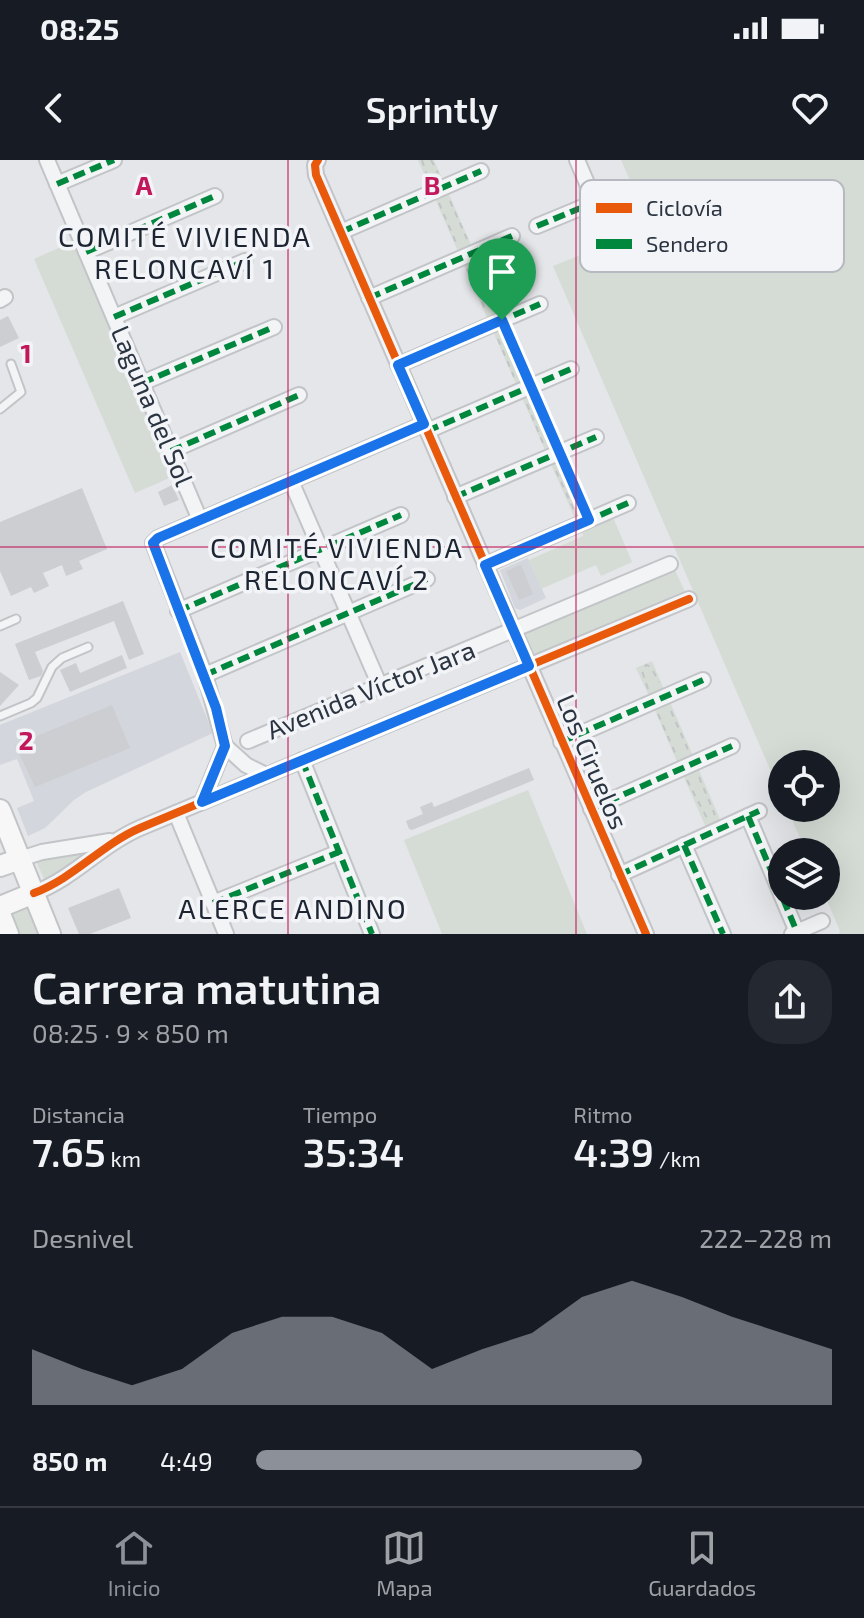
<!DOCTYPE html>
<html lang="es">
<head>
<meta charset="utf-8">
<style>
	:root { --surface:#171b24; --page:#242831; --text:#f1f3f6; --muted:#9ea1a6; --line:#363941; --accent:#8c9099 }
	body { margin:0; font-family:"Exo 2",sans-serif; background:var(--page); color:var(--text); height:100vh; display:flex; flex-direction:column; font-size:30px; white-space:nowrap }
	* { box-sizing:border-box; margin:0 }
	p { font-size:26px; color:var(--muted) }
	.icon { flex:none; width:44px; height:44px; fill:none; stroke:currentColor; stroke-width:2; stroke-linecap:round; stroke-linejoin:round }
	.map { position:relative; height:774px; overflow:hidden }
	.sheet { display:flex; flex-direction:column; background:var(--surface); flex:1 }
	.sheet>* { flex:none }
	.tools { position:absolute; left:768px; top:590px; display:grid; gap:16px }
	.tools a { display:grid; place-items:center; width:72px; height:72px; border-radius:50%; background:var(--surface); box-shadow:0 8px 32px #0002; font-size:40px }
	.pin { position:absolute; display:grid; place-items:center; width:68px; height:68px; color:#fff; margin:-82px -34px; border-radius:50% 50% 50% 0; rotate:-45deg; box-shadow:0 0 8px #0007 }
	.pin .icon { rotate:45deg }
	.round { display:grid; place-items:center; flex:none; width:84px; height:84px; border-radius:32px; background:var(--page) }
	.summary { display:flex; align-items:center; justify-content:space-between; height:136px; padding:0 32px }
	h1 { font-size:44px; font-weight:600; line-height:60px }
	.figures { display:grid; grid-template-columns:repeat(3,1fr); gap:12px; height:136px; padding:8px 32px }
	.figures div { display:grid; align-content:center }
	.figures b { font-size:40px; font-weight:600 }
	.figures small { font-size:22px; font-weight:400 }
	.figures p { font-size:22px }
	.chart { height:224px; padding:16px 32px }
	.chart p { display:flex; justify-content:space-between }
	.chart svg { width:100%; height:144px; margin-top:8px; fill:var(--accent); opacity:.7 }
	ul { padding:0 32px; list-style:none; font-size:26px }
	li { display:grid; grid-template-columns:128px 96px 1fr; align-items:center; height:60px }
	li i { height:20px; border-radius:10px; background:var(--accent) }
	.status { display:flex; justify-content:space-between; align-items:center; height:56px; padding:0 40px; background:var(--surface); direction:ltr }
	.status svg { height:22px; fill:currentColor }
	header { display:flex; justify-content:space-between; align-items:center; height:104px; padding:0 32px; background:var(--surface); font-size:36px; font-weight:600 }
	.menu { display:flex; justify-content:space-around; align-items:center; height:112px; border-top:2px solid var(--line); background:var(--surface); font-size:22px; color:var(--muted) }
	.menu a { display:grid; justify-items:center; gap:4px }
	.menu .active { color:var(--accent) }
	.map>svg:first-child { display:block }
</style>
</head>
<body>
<div class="status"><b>08:25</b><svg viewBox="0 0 49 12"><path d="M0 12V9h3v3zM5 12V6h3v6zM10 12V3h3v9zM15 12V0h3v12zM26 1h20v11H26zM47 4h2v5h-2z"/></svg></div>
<header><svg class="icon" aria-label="back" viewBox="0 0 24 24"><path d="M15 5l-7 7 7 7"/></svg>Sprintly<svg class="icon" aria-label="heart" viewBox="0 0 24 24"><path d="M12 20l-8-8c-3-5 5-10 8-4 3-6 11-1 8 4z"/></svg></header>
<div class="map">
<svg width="864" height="774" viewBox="0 0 864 774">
	<rect width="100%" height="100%" fill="#e4e6e9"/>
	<g fill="#d3d6dc">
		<path d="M528,398L546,438L520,450L515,448L500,410Z"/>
		<path d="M180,492L213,573L86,632L74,640L45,668L28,676L17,648L34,641L17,599L0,605V565Z"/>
	</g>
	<g fill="#d5dcd5">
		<path d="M418,0H434L589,355L576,361Z"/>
		<path d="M621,0H864V774H839L840,771L825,736L826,692H806L787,648H826V604H782V637L553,106L651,67Z"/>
		<path d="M72,82L174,316L135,333L34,99Z"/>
		<path d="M612,355L632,402L601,416L596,405L541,429L529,400L583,376L581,368Z"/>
		<path d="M674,408L685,432L540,493L531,494L525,478L528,471Z"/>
		<path d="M652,501L665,532L650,538L636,508Z"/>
		<path d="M670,542L694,598L678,604L654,548Z"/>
		<path d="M698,608L722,664L707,670L683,615Z"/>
		<path d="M528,630L587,774H442L404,680Z"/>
		<path d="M73,694H87L73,707L45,721L36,701Z"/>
		<path d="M27,744L43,774H15L8,753Z"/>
	</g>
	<g fill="#ccced1">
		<path d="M8,156L19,178L0,187V160Z"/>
		<path d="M172,325L179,340L164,346L158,332Z"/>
		<path d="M82,328L107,389L79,401L83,409L66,416L62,405L43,413L49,426L34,433L31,427L11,436L0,411V362Z"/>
		<path d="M521,405L533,434L519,440L506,411Z"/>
		<path d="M123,441L144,494L129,500L114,461L35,492L43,511L41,516L29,520L15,484Z"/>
		<path d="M122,495L127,508L70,532L60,510L76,503L80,513Z"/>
		<path d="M0,512L19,525L0,546Z"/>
		<path d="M112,545L130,588L35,627L15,585Z"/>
		<path d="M529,608L534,620L412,670L409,669L406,661L423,654L420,647L432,642L434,647Z"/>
		<path d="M119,728L131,758L90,774H79L68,748Z"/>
	</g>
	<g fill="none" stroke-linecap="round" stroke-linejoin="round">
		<defs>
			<g id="service">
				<path d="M0,249L21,232L11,204"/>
				<path d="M0,466L16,459"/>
				<path d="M0,556L31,543L37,538L52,507L62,498L88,487"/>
			</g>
			<g id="minor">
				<path d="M47,0L200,360"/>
				<path d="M318,0L315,5L316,15L646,774"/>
				<path d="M577,0L612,82"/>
				<path d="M57,24L114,0"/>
				<path d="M537,66L595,42"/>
				<path d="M341,72L481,11"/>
				<path d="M86,92L215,36"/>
				<path d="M369,138L512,76"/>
				<path d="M0,140L5,137"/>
				<path d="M114,157L245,101"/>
				<path d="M398,205L540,144"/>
				<path d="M142,223L274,167"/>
				<path d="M427,271L571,209"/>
				<path d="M171,291L299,235"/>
				<path d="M291,321L380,526"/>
				<path d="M455,337L596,277"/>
				<path d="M485,405L628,343"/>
				<path d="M178,451L401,355"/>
				<path d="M205,515L427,419"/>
				<path d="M248,581L670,404"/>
				<path d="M561,582L703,520"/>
				<path d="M302,600L372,774"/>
				<path d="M266,615L246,605L225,586L205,515L153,383L158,378L424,264"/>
				<path d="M202,642L225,586"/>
				<path d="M591,649L732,586"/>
				<path d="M176,653L226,774"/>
				<path d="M748,656L797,772"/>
				<path d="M684,685L723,774"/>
				<path d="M20,699L42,692L110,681"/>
				<path d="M619,715L759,651"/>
				<path d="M34,733C74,718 101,685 140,668L689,439"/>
				<path d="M213,743L339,692"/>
				<path d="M792,774L822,761"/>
			</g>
			<g id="secondary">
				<path d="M0,650L50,774"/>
				<path d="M0,706L20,699"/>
				<path d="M0,747L34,733"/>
				<path d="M0,754L8,774"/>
			</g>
		</defs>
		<use href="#service" stroke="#c2c4c7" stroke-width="11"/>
		<use href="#minor" stroke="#c2c4c7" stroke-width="18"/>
		<use href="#secondary" stroke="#c2c4c7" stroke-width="24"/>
		<g stroke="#c2c4c7" stroke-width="2" stroke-dasharray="6 6" stroke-linecap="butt">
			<path d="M422,0L428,19"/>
			<path d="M431,0L438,13"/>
			<path d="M450,41L467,79"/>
			<path d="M439,43L457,85"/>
			<path d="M479,107L497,149"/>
			<path d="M467,109L486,151"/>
			<path d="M508,173L526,214"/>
			<path d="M498,179L514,217"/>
			<path d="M537,239L555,281"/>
			<path d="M527,244L543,283"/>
			<path d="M565,305L583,347"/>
			<path d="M556,311L575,352"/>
			<path d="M648,529L642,511L646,505L651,507L659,522"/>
			<path d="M671,551L689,592"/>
			<path d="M658,554L676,595"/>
			<path d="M699,617L715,655"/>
			<path d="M687,620L708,660"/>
		</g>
		<use href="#service" stroke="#f3f4f5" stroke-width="7"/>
		<use href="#minor" stroke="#f3f4f5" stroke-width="14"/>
		<use href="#secondary" stroke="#f7f7f7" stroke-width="20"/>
		<g stroke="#00873e" stroke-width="6" stroke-dasharray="12 6" stroke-linecap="butt">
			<path d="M57,24L114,0"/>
			<path d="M537,66L595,42"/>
			<path d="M341,72L481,11"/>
			<path d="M86,92L215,36"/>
			<path d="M369,138L512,76"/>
			<path d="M114,157L245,101"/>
			<path d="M398,205L540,144"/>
			<path d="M142,223L274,167"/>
			<path d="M427,271L571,209"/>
			<path d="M171,291L299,235"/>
			<path d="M455,337L596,277"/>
			<path d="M485,405L628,343"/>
			<path d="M178,451L401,355"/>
			<path d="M205,515L427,419"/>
			<path d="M561,582L703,520"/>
			<path d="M302,600L372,774"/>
			<path d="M591,649L732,586"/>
			<path d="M748,656L797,772"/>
			<path d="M684,685L723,774"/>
			<path d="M619,715L759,651"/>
			<path d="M213,743L339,692"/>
		</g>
		<defs>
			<g id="cycleway">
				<path d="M318,0L315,5L316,15L646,774"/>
				<path d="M34,733C74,718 101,685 140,668L689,439"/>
			</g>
		</defs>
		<use href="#cycleway" stroke="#f2f4f7" stroke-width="13"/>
		<use href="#cycleway" stroke="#e8590c" stroke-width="8"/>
	</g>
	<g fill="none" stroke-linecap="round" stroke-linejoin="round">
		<defs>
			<path id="route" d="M502,160L589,360L485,405L529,506L202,642L225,586L216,548L153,383L158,378L424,264L398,205Z"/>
		</defs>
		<use href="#route" stroke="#fff" stroke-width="16"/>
		<use href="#route" stroke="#1a73e8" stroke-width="10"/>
	</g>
	<path fill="none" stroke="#c2185b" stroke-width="2" stroke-opacity="0.55" d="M288,0V774M576,0V774M0,387H864"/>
	<g text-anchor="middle" stroke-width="7" stroke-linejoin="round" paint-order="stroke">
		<g font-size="26" fill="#2b3441" stroke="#f2f4f7">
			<text transform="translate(152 246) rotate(67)" y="9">Laguna del Sol</text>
			<text transform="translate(371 530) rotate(-22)" y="9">Avenida Víctor Jara</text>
			<text transform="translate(592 602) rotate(67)" y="9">Los Ciruelos</text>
		</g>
		<g font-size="28" letter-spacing="2" fill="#1d2532" stroke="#f2f4f7">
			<text x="185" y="87">COMITÉ VIVIENDA<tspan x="185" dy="32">RELONCAVÍ 1</tspan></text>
			<text x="337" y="398">COMITÉ VIVIENDA<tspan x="337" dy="32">RELONCAVÍ 2</tspan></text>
			<text x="293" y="759">ALERCE ANDINO</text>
		</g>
	</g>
	<rect x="580" y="20" width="264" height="92" rx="12" fill="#f2f4f7" stroke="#b6bac0" stroke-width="2"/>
	<rect x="596" y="43" width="36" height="10" fill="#e8590c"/>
	<rect x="596" y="79" width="36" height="10" fill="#00873e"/>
	<g font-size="22" fill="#2b3441">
		<text x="646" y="56">Ciclovía</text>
		<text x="646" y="92">Sendero</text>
	</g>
	<g font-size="26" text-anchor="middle" font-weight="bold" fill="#c2185b" stroke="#f2f4f7" stroke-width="7" stroke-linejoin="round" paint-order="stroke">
		<text x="144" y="35">A</text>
		<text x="432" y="35">B</text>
		<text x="26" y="203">1</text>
		<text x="26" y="590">2</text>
	</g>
</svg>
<div class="tools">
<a><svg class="icon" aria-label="locate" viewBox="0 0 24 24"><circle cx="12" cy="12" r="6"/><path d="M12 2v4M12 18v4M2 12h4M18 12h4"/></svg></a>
<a><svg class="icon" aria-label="layers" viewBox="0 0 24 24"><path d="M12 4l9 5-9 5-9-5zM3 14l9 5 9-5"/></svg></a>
</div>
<div class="pin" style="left:502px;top:160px;background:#1e9e55"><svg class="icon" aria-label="arrive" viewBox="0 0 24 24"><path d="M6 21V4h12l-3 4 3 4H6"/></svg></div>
</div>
<section class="sheet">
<div class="summary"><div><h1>Carrera matutina</h1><p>08:25 · 9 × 850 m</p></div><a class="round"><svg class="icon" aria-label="share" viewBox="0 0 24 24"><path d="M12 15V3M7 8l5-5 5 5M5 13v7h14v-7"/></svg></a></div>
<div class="figures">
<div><p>Distancia</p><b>7.65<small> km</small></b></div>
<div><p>Tiempo</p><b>35:34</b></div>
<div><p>Ritmo</p><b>4:39<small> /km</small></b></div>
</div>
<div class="chart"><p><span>Desnivel</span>222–228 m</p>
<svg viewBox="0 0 160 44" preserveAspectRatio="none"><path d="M0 44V27L10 33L20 38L30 33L40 22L50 17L60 17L70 22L80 33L90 27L100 22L110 11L120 6L130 11L140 17L150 22L160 27V44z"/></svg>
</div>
<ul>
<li><b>850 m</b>4:49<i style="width:67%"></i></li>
</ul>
</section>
<nav class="menu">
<a class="active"><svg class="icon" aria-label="home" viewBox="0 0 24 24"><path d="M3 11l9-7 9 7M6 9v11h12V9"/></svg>Inicio</a>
<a><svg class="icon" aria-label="map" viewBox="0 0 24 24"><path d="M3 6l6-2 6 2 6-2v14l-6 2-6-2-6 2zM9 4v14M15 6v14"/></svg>Mapa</a>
<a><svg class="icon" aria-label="saved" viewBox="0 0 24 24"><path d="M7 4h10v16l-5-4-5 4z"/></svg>Guardados</a>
</nav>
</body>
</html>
